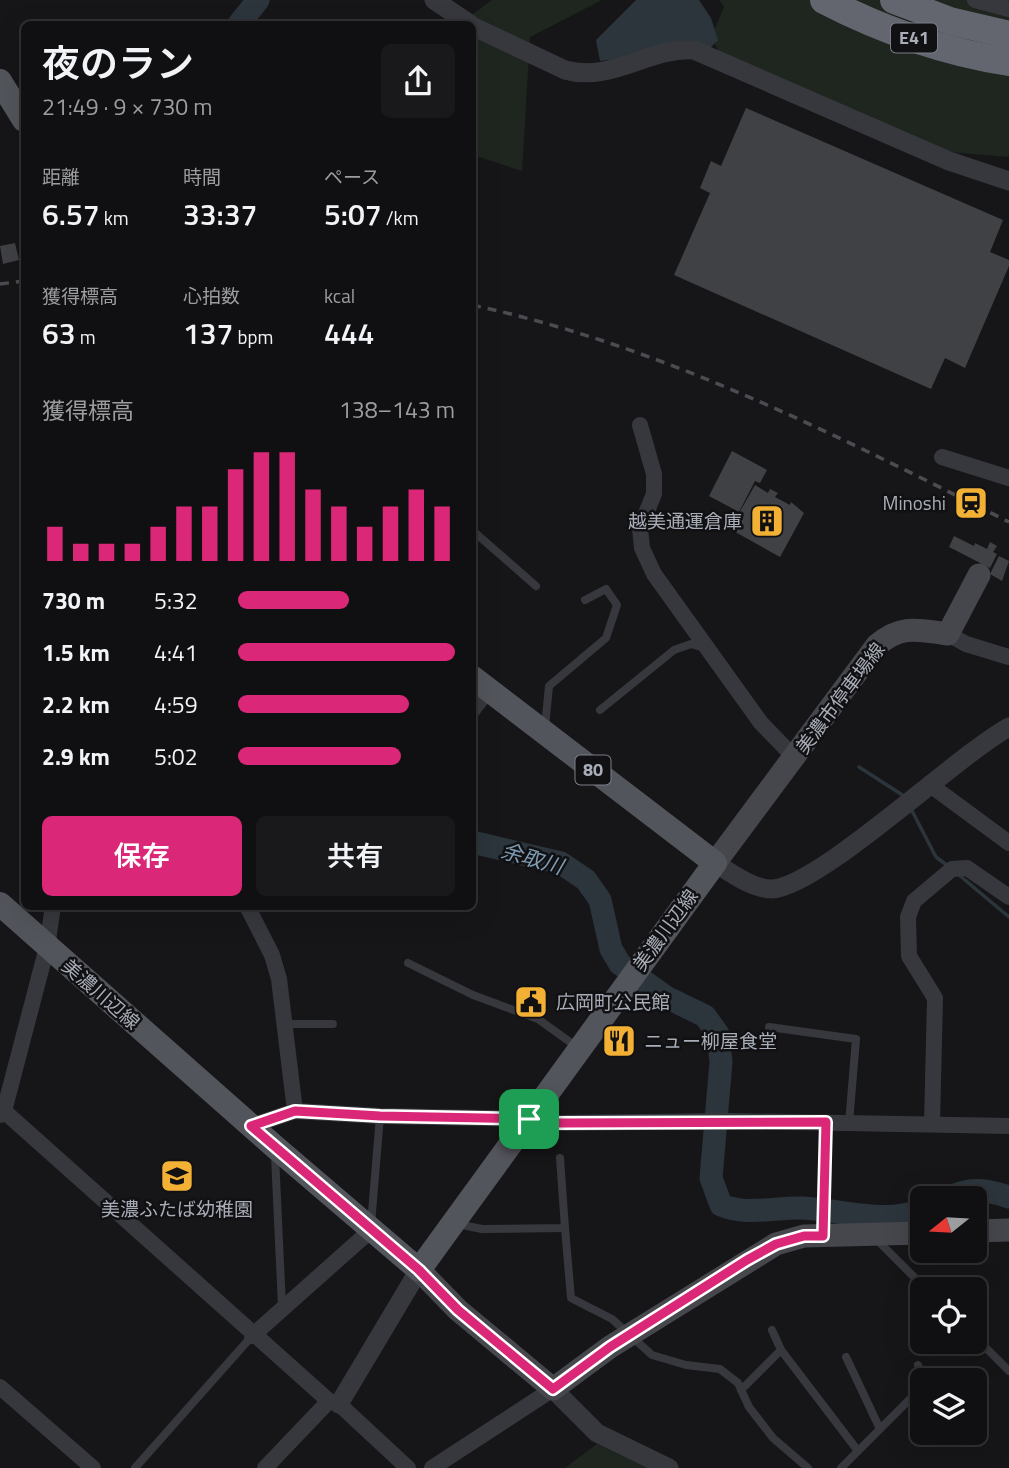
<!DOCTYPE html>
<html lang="ja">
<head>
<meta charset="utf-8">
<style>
	:root { --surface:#101012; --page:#19191b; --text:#f1f3f6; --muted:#9c9d9f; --line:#303032; --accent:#db2777 }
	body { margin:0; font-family:"Titillium Web","Noto Sans JP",sans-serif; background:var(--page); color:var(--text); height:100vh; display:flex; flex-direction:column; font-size:26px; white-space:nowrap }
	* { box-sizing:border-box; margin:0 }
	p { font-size:23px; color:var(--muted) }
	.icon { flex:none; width:38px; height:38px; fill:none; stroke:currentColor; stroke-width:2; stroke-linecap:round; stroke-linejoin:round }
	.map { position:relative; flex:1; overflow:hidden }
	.sheet { position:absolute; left:21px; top:21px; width:455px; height:889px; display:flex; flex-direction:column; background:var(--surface); border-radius:10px; box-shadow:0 7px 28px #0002,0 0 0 2px var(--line) }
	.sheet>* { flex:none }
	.needle { width:46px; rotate:252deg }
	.tools { position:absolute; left:910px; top:1186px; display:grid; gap:14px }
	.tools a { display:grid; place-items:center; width:77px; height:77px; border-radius:10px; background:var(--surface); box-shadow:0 7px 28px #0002,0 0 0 2px var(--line); font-size:35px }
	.pin { position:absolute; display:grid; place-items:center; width:60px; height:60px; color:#fff; margin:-30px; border-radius:14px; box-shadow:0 4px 10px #0006 }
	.round { display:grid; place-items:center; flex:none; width:74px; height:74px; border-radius:10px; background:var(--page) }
	.summary { display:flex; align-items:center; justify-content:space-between; height:119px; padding:0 21px }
	h1 { font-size:38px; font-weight:600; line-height:52px }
	.metrics { display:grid; grid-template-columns:repeat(3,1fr); gap:10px; height:119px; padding:7px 21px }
	.metrics div { display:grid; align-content:center }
	.metrics b { font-size:30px; font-weight:600 }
	.metrics small { font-size:19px; font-weight:400 }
	.metrics p { font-size:19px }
	.chart { height:196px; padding:14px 21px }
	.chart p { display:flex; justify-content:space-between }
	.chart svg { width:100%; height:126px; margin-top:7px; stroke:var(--accent); stroke-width:6 }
	.button { display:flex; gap:14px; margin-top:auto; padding:14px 21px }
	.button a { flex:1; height:80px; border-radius:10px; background:var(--accent); color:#fff; font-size:28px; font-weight:600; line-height:80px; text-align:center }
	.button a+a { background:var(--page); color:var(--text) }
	ul { padding:0 21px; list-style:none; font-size:23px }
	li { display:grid; grid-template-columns:112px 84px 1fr; align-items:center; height:52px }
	li i { height:18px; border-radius:9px; background:var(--accent) }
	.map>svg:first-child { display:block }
</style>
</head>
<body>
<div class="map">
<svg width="1009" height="1468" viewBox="0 0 1009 1468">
	<rect width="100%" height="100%" fill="#161618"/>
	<g fill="#1e261f">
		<path d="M492,0H602L530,37L522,171L473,155L472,24H459Z"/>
		<path d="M719,0H1009V157L949,152L728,67L711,38L724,7Z"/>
		<path d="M597,1444L647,1468H565Z"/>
	</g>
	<path fill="#2c353c" d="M636,0H699L711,18L718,40L710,48L600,61L596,40Z"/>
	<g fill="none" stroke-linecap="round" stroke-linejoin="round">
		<g stroke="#2c353c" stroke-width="3.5">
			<path d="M859,767L904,796"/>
			<path d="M911,809L936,857L948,866"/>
			<path d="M959,875L1009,917"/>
		</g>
		<g stroke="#2c353c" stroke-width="23">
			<path d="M239,24L258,0"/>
			<path d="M472,842L561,863L586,880L600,900L611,949L620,964L666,997L705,1016L718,1034L721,1062L711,1178L721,1205C746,1216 776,1207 803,1208C842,1210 885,1225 922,1210"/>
			<path d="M946,1199C969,1187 985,1189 1009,1197"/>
		</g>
	</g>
	<g fill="#404145">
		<path d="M746,108L1003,220L990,252L1009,260V266L965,368L945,358L931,389L674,275L710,193L700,188L711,161L721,166Z"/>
		<path d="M15,243L19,260L3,264L0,246Z"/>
		<path d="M732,451L767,470L760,483L755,481L739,512L709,496Z"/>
		<path d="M755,485L768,493L770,489L778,493L775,497L790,505L791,502L804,513L780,557L730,529Z"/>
		<path d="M954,536L974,546L975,543L987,549L990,542L997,546L993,552L997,554L990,568L949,547Z"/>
		<path d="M999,556L1009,561L1002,581L990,574Z"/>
		<path d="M521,990L546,999L541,1014L515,1005Z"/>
	</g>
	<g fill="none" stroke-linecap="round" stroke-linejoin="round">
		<g stroke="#37383d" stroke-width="8">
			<path d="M472,530L536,586"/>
			<path d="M600,710L674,650L691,644L704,648"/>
			<path d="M545,727L549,686L606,638L617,605L606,589L585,600"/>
			<path d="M408,963L473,995L538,1019L577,1047"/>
			<path d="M284,1024H333"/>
			<path d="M769,1027L856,1039L849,1123"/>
			<path d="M275,1156L282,1306"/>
			<path d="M371,1224L380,1116"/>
			<path d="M457,1224L482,1229L565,1228L560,1158"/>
			<path d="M565,1228L571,1298L612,1319L652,1355L686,1365L720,1369L738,1383L749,1407L773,1438L808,1468"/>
			<path d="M823,1235L826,1122"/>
			<path d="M876,1239L927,1290"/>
			<path d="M772,1330L781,1350L858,1451"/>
			<path d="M975,1337L1009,1371"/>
			<path d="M846,1357L880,1429"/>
			<path d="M918,1365L923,1381"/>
			<path d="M741,1390L781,1350"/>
			<path d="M135,1468L252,1336"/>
			<path d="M841,1468L922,1387"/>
		</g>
		<g stroke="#37383d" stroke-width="16">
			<path d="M975,0L1009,9"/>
			<path d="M640,425L654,474V494L640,528L642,548L654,574L761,723L795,758"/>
			<path d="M942,457L1009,478"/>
			<path d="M948,634L966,644L1009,657"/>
			<path d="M472,711L488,690"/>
			<path d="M929,784L1009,843"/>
			<path d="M247,906L272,955L279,979L295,1111"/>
			<path d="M4,1111L329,1401L339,1404L408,1468"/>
			<path d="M0,1115L4,1111L47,947L53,906"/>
			<path d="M932,1124L935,998L909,956L908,917L914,901L952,869L967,868L1009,897"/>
			<path d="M251,1126L295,1111L380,1116L529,1119L558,1123L727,1121L1009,1126"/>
			<path d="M252,1336L370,1231"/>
			<path d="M0,1387L93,1468"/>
			<path d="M265,1468L329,1401"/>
			<path d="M432,1468L553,1389"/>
		</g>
		<g stroke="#37383d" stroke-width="19">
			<path d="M434,0L470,24"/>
			<path d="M472,26L565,70C611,83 649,47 694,50L949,161L1009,181"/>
			<path d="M715,863C732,873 752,889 772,889C819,887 956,756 1009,727"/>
			<path d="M553,1389L597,1433L669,1468"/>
			<path d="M339,1404L419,1270"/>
		</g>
		<g stroke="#45474d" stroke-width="23">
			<path d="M715,863L877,645C902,624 918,630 948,634L979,575"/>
			<path d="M975,1231L1009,1230"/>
			<path d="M419,1270L458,1310L553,1389L610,1347L776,1244L804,1236L922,1233"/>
		</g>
		<g stroke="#53555c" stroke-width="24">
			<path d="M0,81L24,120"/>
			<path d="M0,904L275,1147L419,1270L715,863L472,677"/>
		</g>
		<g stroke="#63666e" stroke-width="28">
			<path d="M824,0C882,30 945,52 1009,62"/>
			<path d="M894,0L950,21L1009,35"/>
		</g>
		<g stroke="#4a4c52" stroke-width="3.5" stroke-dasharray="9 7" stroke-linecap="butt">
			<path d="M0,284L24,281"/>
			<path d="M472,305C663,346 836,435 1009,522"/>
		</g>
	</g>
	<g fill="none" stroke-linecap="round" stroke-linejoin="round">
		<defs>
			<path id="route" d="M295,1111L380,1116L529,1119L558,1123L826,1122L823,1236H804L776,1244L747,1260L610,1347L553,1389L458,1310L419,1270L251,1126Z"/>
		</defs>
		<use href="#route" stroke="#fff" stroke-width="14"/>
		<use href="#route" stroke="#db2777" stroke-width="9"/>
	</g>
	<defs>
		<symbol id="station-square" viewBox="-11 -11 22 22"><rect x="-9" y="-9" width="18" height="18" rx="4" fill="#f2b134" stroke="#111113"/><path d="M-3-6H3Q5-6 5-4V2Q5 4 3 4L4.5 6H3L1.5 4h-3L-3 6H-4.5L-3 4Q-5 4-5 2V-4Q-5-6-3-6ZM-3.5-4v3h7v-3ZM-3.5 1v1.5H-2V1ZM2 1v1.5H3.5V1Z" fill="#111"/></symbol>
		<symbol id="building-square" viewBox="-11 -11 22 22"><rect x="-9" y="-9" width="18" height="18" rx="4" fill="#f2b134" stroke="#111113"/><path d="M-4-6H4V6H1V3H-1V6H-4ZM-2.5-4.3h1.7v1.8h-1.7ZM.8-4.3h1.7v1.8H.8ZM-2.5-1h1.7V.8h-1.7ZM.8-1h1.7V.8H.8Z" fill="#111"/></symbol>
		<symbol id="civic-square" viewBox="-11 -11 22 22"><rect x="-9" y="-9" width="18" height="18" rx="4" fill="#f2b134" stroke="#111113"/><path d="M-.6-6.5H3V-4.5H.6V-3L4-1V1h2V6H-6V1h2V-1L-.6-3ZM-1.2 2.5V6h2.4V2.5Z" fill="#111"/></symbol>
		<symbol id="restaurant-square" viewBox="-11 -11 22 22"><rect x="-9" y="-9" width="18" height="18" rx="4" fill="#f2b134" stroke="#111113"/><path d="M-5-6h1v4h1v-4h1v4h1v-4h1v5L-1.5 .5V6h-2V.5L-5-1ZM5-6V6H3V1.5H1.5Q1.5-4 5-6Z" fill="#111"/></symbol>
		<symbol id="school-square" viewBox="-11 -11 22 22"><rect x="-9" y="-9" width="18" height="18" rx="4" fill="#f2b134" stroke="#111113"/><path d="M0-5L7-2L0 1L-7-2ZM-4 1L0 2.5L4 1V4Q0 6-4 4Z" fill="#111"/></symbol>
	</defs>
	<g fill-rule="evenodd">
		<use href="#station-square" x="952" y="484" width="38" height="38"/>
		<use href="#building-square" x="748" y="502" width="38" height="38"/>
		<use href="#civic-square" x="512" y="983" width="38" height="38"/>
		<use href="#restaurant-square" x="600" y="1022" width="38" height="38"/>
		<use href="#school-square" x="158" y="1157" width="38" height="38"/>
	</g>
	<g text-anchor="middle" stroke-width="5" stroke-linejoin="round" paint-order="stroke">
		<g fill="#111113" stroke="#7b7e86" stroke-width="2">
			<rect x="891" y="23.5" width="46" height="29" rx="5"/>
			<rect x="575.5" y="755.5" width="35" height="29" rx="5"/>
		</g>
		<g font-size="18" font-weight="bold" fill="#a8adb8">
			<text x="914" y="44">E41</text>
			<text x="593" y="776">80</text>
		</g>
		<g font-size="19" fill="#a8adb8" stroke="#111113" text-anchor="end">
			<text x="946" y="510">Minoshi</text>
			<text x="742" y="528">越美通運倉庫</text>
			<text x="556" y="1009" text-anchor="start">広岡町公民館</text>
			<text x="644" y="1048" text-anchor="start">ニュー柳屋食堂</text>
			<text x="177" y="1216" text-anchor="middle">美濃ふたば幼稚園</text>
		</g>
		<g font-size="19" fill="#a8adb8" stroke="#111113">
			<text transform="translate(840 698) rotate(-53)" y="7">美濃市停車場線</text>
			<text transform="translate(665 930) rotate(-54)" y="7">美濃川辺線</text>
			<text transform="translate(101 994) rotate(41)" y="7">美濃川辺線</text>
		</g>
		<g font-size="21" font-style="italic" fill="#7f9bb3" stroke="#111113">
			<text transform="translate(532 859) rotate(16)" y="7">余取川</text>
		</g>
	</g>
</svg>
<div class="tools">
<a><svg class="needle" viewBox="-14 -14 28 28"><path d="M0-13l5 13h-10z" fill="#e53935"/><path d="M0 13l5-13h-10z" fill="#9c9d9f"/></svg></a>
<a><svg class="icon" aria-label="locate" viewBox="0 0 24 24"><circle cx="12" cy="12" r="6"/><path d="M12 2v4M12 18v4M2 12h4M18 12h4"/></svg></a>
<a><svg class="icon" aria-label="layers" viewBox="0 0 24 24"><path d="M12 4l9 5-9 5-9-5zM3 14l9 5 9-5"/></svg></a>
</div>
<div class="pin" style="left:529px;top:1119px;background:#1e9e55"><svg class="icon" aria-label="arrive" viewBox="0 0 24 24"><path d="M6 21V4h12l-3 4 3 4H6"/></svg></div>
<section class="sheet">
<div class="summary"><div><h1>夜のラン</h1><p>21:49 · 9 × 730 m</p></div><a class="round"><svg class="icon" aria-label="share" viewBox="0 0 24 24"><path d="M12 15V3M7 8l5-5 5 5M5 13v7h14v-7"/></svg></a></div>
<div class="metrics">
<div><p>距離</p><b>6.57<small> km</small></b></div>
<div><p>時間</p><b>33:37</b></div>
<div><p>ペース</p><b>5:07<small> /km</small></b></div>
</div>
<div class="metrics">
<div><p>獲得標高</p><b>63<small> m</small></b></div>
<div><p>心拍数</p><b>137<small> bpm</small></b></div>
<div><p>kcal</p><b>444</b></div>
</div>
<div class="chart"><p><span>獲得標高</span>138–143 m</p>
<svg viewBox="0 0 160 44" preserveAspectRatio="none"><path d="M5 44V32M15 44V38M25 44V38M35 44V38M45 44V32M55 44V25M65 44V25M75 44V12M85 44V6M95 44V6M105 44V19M115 44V25M125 44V32M135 44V25M145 44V19M155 44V25"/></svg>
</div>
<ul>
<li><b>730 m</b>5:32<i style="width:51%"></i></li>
<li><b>1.5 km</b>4:41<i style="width:100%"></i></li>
<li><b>2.2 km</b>4:59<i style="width:79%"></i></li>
<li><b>2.9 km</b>5:02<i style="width:75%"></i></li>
</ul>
<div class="button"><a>保存</a><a>共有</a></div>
</section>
</div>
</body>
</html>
